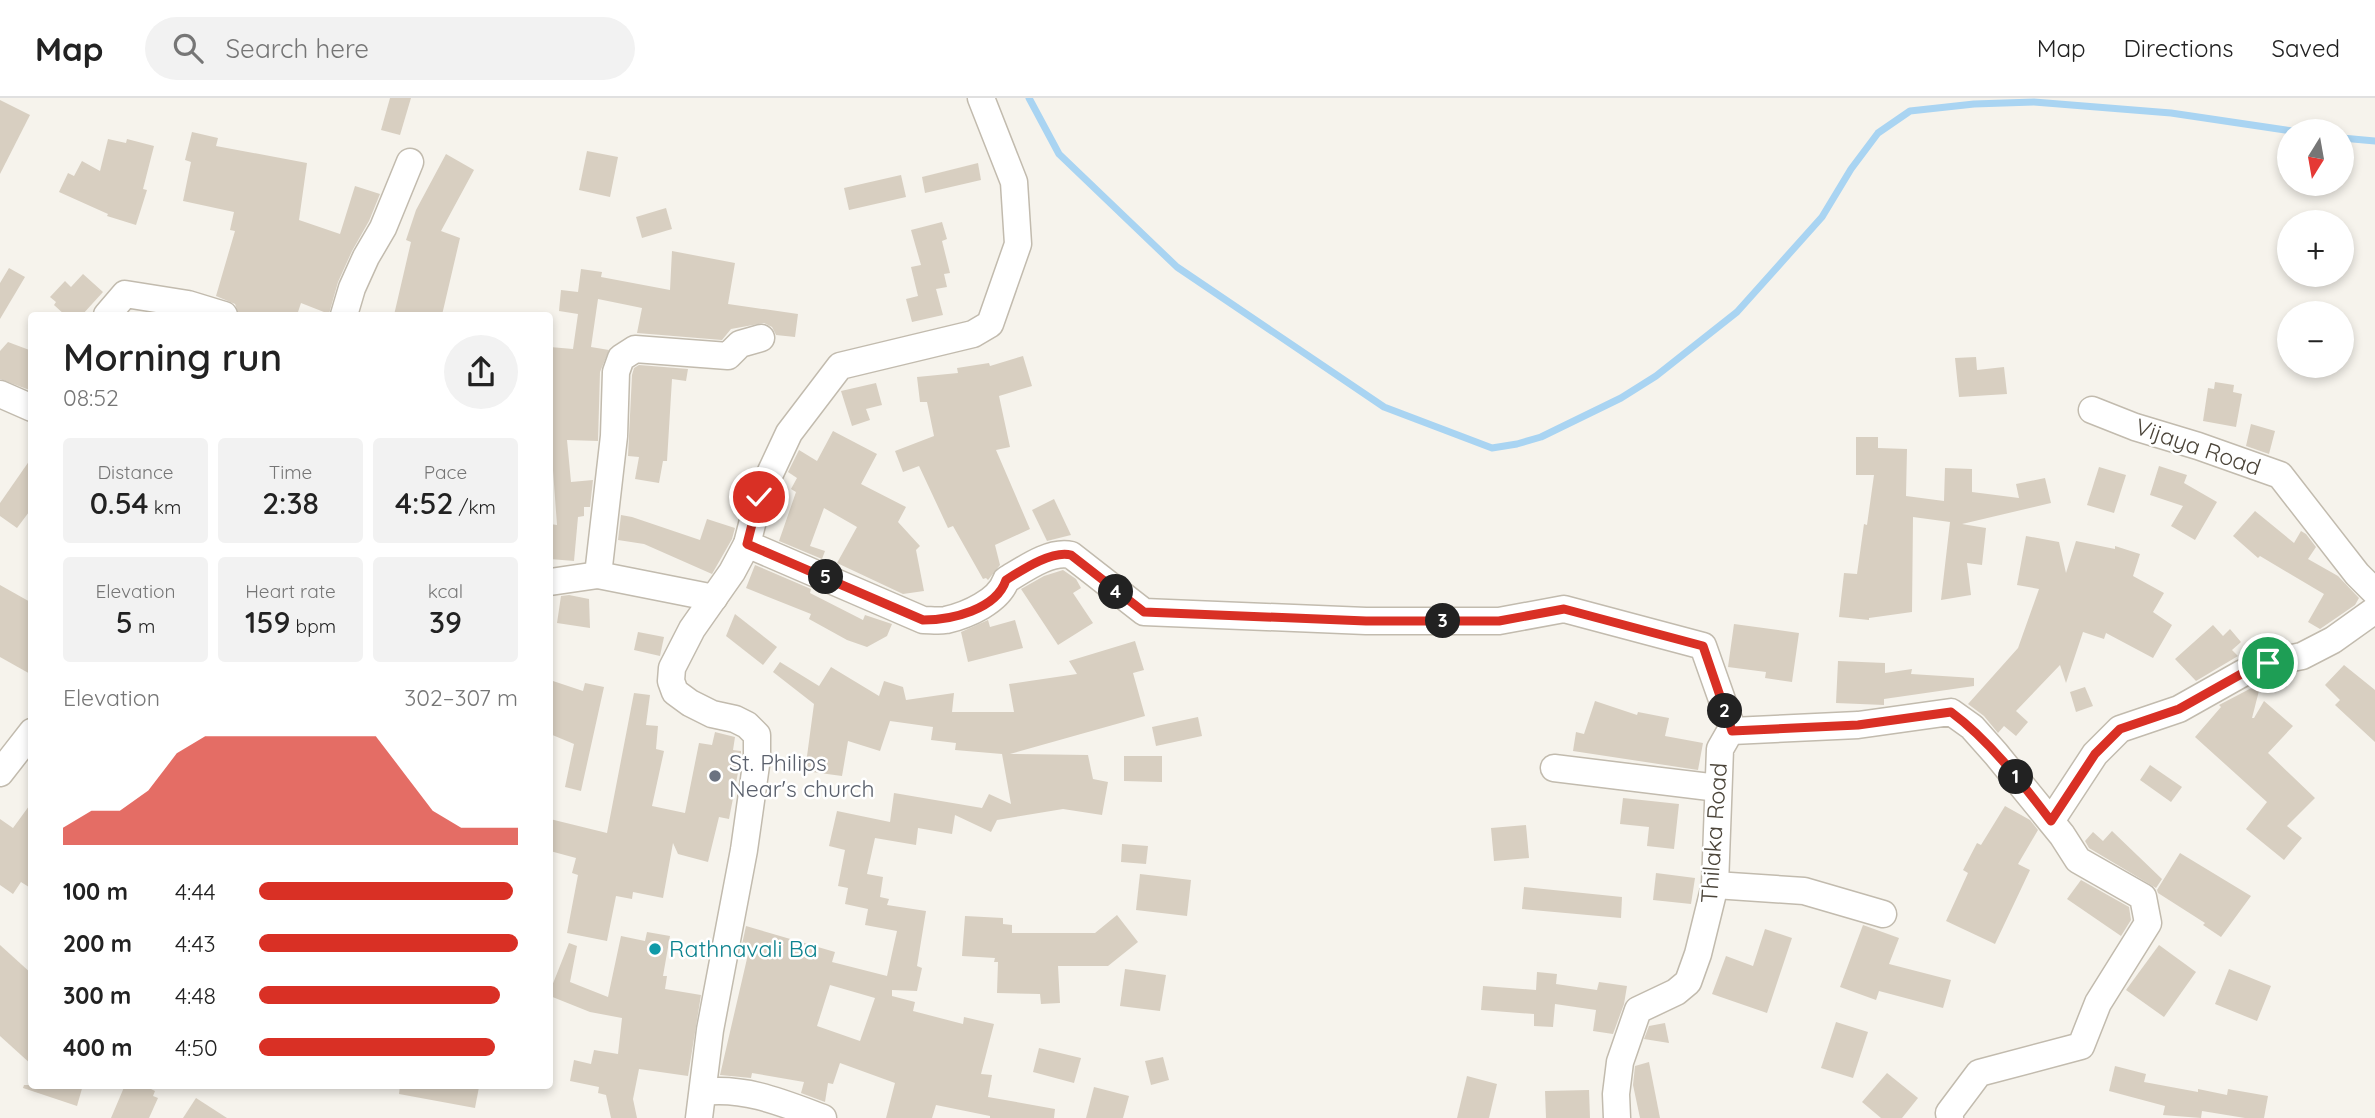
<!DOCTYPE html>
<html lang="en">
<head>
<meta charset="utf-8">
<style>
	:root { --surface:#fff; --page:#f2f2f2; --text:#222; --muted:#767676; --line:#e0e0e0; --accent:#d93025 }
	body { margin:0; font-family:Quicksand,sans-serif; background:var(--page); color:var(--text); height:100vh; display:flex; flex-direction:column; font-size:26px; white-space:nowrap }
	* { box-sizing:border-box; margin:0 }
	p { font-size:23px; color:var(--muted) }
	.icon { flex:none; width:38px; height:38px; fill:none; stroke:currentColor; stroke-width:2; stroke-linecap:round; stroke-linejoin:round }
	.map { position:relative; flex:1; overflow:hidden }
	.sheet { position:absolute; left:28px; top:214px; width:525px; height:777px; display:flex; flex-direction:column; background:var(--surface); border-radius:7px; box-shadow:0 4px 10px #0003 }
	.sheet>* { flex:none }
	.needle { width:46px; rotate:191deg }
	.buttons { position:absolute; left:2277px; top:21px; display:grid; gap:14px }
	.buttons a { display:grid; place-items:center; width:77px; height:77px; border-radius:50%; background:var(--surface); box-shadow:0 4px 10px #0003; font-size:35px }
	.pin { position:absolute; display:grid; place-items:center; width:60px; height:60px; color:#fff; margin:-30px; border:4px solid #fff; border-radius:50%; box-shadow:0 2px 7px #0007 }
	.km { position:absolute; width:35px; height:35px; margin:-18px; border-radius:50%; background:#222; color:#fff; font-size:19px; line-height:35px; text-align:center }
	.round { display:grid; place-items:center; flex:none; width:74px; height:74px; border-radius:37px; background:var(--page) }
	.summary { display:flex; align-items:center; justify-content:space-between; height:119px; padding:0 35px }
	h1 { font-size:38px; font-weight:600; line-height:52px }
	.stats { display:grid; grid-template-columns:repeat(3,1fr); gap:10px; height:119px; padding:7px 35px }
	.stats div { display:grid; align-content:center; border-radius:7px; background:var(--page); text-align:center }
	.stats b { font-size:30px; font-weight:600 }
	.stats small { font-size:19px; font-weight:400 }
	.stats p { font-size:19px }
	.chart { height:196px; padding:14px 35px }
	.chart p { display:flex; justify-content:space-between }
	.chart svg { width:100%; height:126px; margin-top:7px; fill:var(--accent); opacity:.7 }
	ul { padding:0 35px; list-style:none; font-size:23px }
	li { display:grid; grid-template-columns:112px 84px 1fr; align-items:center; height:52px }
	li i { height:18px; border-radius:9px; background:var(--accent) }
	header { display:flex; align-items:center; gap:42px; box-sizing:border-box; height:98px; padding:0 35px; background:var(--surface); border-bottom:2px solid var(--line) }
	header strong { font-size:33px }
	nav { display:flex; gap:38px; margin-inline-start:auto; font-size:24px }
	.search { width:490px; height:63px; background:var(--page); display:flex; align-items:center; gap:18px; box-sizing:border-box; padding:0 24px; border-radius:38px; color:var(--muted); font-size:26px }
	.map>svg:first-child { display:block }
</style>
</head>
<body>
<header>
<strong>Map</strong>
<div class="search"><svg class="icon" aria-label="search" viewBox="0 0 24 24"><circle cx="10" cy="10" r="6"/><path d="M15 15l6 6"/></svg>Search here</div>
<nav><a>Map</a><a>Directions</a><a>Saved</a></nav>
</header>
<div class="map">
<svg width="2375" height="1020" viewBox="0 0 2375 1020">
	<rect width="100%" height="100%" fill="#f6f3ec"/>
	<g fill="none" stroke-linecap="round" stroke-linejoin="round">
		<g stroke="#a9d4f2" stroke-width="7">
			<path d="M1029,0L1059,56L1177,169L1384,309L1492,350L1517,346L1541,339L1621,300L1656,278L1737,214L1822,119L1851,71L1878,35L1910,13L1974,6L2034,4L2171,15L2292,33"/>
			<path d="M2342,40L2375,43"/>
		</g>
	</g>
	<g fill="#d8cfc1" fill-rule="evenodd">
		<path d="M390,0H411L400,37L381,32Z"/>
		<path d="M0,2L30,17L0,76Z"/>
		<path d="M192,34L218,40L216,48L307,65L299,122L340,136L355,88L380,96L369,123L352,153L338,184L329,216L301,205L297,217H239L235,206L216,198L235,133L230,132L234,114L183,103L191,64L185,62Z"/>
		<path d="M108,41L126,45L127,41L154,48L143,91L147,92L136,127L107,118L108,116L59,94L68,75L74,78L82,63L100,73Z"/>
		<path d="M587,53L618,59L610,99L579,92Z"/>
		<path d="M446,56L474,72L441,133L460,140L442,217H394L411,144L406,142L416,112Z"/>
		<path d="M978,65L981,82L925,95L922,79Z"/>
		<path d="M901,77L906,99L849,112L844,90Z"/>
		<path d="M666,110L672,131L642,140L636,119Z"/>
		<path d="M942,124L947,141L942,143L950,175L944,176L947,189L936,191L943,217L912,224L906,201L918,198L911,169L921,167L911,132Z"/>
		<path d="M672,153L735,165L728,206L798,216L795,239L776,237L772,229L764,225L731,231L722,242L637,235L642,210L598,201L591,249L609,252L600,274L598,343L567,342L571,384L593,382L590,409H584V418L578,419L574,463L550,461V426L557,427L552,359H550V249L573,251L578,216L559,213L561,192L578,194L581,171L602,174L601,179L670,192Z"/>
		<path d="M9,170L25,179L0,221V185Z"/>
		<path d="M83,176L103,194L82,217H65L54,207L56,204L50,199L65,183L71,189Z"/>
		<path d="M8,244L32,253V293L0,281V253Z"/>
		<path d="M1023,258L1032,288L999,298L1010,349L996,352L1030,431L995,447L1000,467L988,482L986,480L983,481L953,428L948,430L919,368L903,374L895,353L934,338L927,304H920L917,279L958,275L957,270L989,265L990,268Z"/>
		<path d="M1976,259L1977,272L2004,269L2007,296L1959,299L1955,260Z"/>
		<path d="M639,267L688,271L686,283L672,281L667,363H663L659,385L635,381L639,359L628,358L632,277L634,270Z"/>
		<path d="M2215,284L2234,287L2233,294L2242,296L2236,329L2203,323L2208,290L2214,291Z"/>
		<path d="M876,285L882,307L866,311L870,322L852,328L841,293Z"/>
		<path d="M2251,326L2275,333L2269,356L2246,348Z"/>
		<path d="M833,333L877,356L861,386L906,409L898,424L920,448L916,452L924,493L903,496L837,465L857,429L824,410L810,448L825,453L822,461L779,443L796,394L791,391L797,380L788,374L799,352L817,363Z"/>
		<path d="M1856,339H1878V350L1907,351L1906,398L1944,403L1945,370L1972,371V394L2019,400L2016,386L2045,380L2051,405L1962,426L1986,430L1982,467L1967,465L1971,497L1941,502L1950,424L1913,419L1912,514L1869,520V522L1839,519L1844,475L1857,476L1864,426L1867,427L1874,377H1856Z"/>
		<path d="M32,359V410L17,430L0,418V405Z"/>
		<path d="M2159,368L2187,377L2184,385L2217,404L2195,442L2171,428L2183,408L2150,397Z"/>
		<path d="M2099,369L2126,377L2114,415L2087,407Z"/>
		<path d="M1054,401L1071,437L1047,443L1032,412Z"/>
		<path d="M2255,413L2294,445L2301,433L2306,436L2316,449L2308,461L2338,478L2359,500L2355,507L2320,531L2308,524L2324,496L2260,458L2258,460L2233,438Z"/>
		<path d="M621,417L632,419L700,442L707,421L735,430L732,441L712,476L644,446L618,442Z"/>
		<path d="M2026,438L2059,444L2066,475L2076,443L2115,451V448L2140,456L2133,478L2164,495L2153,514L2172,527L2153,560L2106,535L2104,541L2083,534L2066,585L2060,567L2016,613L2028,624L2016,638L2004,628L1998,635L1984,618L1968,606L2018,550L2039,491L2017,487Z"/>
		<path d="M755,467L811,491L810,495L863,522L865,517L892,526L887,538L867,549L847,542L809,521L811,516L746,490Z"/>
		<path d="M1063,472L1076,481L1081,490L1073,495L1093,525L1058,547L1021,491L1044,478Z"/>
		<path d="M0,487L32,505V577L0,559Z"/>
		<path d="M569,497L589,501L590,530L557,525L561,498Z"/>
		<path d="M735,516L777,549L763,567L726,538Z"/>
		<path d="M988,522L990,529L1015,522L1023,550L968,564L961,534Z"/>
		<path d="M1734,526L1799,535L1792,584L1765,580L1766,574L1728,569Z"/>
		<path d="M2213,527L2223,538L2230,531L2241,544L2232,552L2238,558L2196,583L2175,561Z"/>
		<path d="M638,534L664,539L660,558L634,552Z"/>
		<path d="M1135,543L1144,572L1133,575L1145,618L1010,656L1088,657L1093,681L1108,684L1102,717L1063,711L997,722L991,734L955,717L952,736L918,730L916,747L875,740L867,776L883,779L880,799L889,801L887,807L926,813L917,868L922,870L917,893L892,892V898L915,904L913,913L963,926L964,919L994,926L981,976L992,977L988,999L1055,1011L1054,1020H990V1018L936,1007L932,1020H886L895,985L840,965L833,986L828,985L825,1004L801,995L804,984L752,975L751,980L720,977L749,852L741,851L746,828L835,854L832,864L887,878L897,833L865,827L868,811L845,806L848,790L838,788L845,752L829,748L837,713L890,724L894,695L982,710L989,696L1011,706L1002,656L955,652L956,645L931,642L933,629L890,623L880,653L848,643L842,678L805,673L814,606L773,574L780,564L819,588L831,569L879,598L884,583L903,589L906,602L954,595L952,614H1014L1009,586L1077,576L1069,563ZM830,887L875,900L860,943L817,928Z"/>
		<path d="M1838,563L1885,565V575L1912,571L1911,576L1974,580V588L1884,601V607L1836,605Z"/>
		<path d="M2344,567L2375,592V644L2335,607L2340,602L2325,587Z"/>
		<path d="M550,582L583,593L585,585L604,589L581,693L565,689L574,646L550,636Z"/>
		<path d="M2261,585L2252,620H2254L2264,603L2293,628L2268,655L2315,700L2287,728L2302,740L2284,762L2246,731L2267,704L2195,639L2221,609L2219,607Z"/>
		<path d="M2085,589L2093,608L2076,614L2070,594Z"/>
		<path d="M634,595L650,597L646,627L658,628L656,651L664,653L652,708L685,715L699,645L712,647L715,634L735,639L733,652L741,653V659L729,721L719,719L708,764L678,756L673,745L663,800L633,794L632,801L616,798L607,843L567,835L578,777L572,775L576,760L550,753V721L607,735Z"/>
		<path d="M1595,603L1637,617L1638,614L1669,620L1665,638L1703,645L1698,672L1573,653L1576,634L1584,636Z"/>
		<path d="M1198,619L1202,638L1156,648L1152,629Z"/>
		<path d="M1124,658H1162V684L1124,683Z"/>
		<path d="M2150,667L2182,689L2171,704L2140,682Z"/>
		<path d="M1623,700L1679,706L1674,751L1647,748L1649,729L1620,726Z"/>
		<path d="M32,704V791L21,784L13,796L0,787V721L13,730Z"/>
		<path d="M2005,708L2030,722L2038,732L2018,766L2030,772L1995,846L1946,823L1968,775L1963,772L1977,745L1981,747Z"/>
		<path d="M1526,727L1529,760L1494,763L1491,730Z"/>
		<path d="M2112,733L2162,781L2156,790L2089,750L2085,743L2093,734L2103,743Z"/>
		<path d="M1122,746L1148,748L1146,766L1121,764Z"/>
		<path d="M2180,755L2251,798L2221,839L2203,827L2205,825L2158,795L2157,792Z"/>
		<path d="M1656,775L1695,780L1691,806L1653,802Z"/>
		<path d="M1140,776L1191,782L1187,818L1136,812Z"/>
		<path d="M2081,782L2129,809L2131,822L2121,838L2067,801Z"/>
		<path d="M1524,789L1622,799L1621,820L1522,811Z"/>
		<path d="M1117,817L1138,844L1108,868H1058L1060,905L1041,906L1040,896L997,895L998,864H994L995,860L962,858L965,818L1003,820V826L1012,827V835H1095Z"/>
		<path d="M1863,827L1899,840L1889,866L1951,882L1943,910L1879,893L1876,902L1840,889Z"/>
		<path d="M1765,831L1792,840L1767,915L1712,896L1726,858L1753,868Z"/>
		<path d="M647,834L670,838L663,878H667L665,891L701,897L688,978L639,971L633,1001L637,1020H611L606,997L598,995L599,989L570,983L574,962L591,966L594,952L618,956L622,920L590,914L550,898V893L569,845L577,848L570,884L608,899L621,838L645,843Z"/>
		<path d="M0,847L32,876V967L0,938Z"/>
		<path d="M2159,847L2196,874L2164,919L2126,892Z"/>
		<path d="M1125,871L1166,877L1160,913L1120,908Z"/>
		<path d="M2229,871L2271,888L2257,923L2215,906Z"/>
		<path d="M1537,874L1557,876L1556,886L1597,892L1599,884L1627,888L1624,906L1613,936L1593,933L1596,912L1555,906L1553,929L1534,928V916L1481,912L1483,888L1536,892Z"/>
		<path d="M1836,924L1868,934L1853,980L1821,970Z"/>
		<path d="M1665,925L1669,945L1644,941L1649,928Z"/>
		<path d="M1039,950L1081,960L1074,985L1033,974Z"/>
		<path d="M1163,959L1169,982L1151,987L1145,963Z"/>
		<path d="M1649,964L1660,1020H1640L1633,987L1635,968Z"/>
		<path d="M2115,968L2146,976L2144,984L2198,994V991L2227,997L2228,991L2268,998L2264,1020H2245L2202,1013L2201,1020L2163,1017L2165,1008L2109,993Z"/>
		<path d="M1887,975L1918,1000L1902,1020H1881L1862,1004Z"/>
		<path d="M1467,978L1497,986L1489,1020H1457Z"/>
		<path d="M24,987H83L77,1008L23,990Z"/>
		<path d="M125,987H143L155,993L153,998L158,1000L149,1020H111Z"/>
		<path d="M400,987H468L479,989L475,1010L399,996Z"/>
		<path d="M1094,989L1129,998L1123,1020H1086Z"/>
		<path d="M1589,992L1590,1020H1546L1545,993Z"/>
		<path d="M196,1000L227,1020H183Z"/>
	</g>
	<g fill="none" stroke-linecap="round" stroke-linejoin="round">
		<defs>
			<g id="minor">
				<path d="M107,217L125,196L188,206L224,217"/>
				<path d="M344,217L352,190L366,159L383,130L410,64"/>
				<path d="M0,296L32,310"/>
				<path d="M2092,312L2135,329L2198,348L2280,377L2357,476L2375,494"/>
				<path d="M747,446L923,522C930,522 939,523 946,522C968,517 999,503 1006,482C1023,472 1050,452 1071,457L1144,514L1366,523H1499L1564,511L1703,548L1732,630"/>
				<path d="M598,477L614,338L616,274L621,260L635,251L728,258L740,246L761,240"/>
				<path d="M550,484L598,477L714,500"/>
				<path d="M1554,670L1718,690"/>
				<path d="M0,675L32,634"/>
				<path d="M2051,723L2095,656L2120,631L2179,611L2243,575L2268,565L2302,558L2333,542L2375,512"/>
				<path d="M1715,787L1804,793L1883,816"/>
				<path d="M703,994C746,989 783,1005 823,1020"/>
				<path d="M699,1020L710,932L744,752L757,660V637L747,627L735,621L712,616L690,605L675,594L671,583L672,570L692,531L732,474L747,446L759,399L789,335L840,268L973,236L990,226L1018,146L1014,84L981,0"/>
				<path d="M1617,1020L1616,996L1620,964L1638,912L1676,894L1688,884L1698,856L1715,787L1720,651L1732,630V633L1858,627L1951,614L1972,629L1996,656L2062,737L2078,762L2143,799L2148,825L2098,905L2081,948L1979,975L1949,1015L1950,1020"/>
			</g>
		</defs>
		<use href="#minor" stroke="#c2bbae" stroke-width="29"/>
		<use href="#minor" stroke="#fff" stroke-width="26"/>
	</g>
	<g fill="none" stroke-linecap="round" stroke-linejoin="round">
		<defs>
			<path id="route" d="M759,399L747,446L923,522C951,522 996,512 1006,482C1022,472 1052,452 1071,457L1144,514L1366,523H1499L1564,511L1703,548L1732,633L1858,627L1951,614C1990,643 2021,684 2051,723L2095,656L2120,631L2179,611L2243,575L2268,565"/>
		</defs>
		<use href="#route" stroke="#fff" stroke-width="14"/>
		<use href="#route" stroke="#d93025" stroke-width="9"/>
	</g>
	<circle fill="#6b7280" stroke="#fff" stroke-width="2.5" cx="715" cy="678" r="7"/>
	<circle fill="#0f9aa8" stroke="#fff" stroke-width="2.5" cx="655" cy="851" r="7"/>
	<g text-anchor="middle" stroke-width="5" stroke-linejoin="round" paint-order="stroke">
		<g font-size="23" fill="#4b4439" stroke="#fff">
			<text transform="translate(2198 349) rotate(19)" y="8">Vijaya Road</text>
			<text transform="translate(1714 735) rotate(-86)" y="8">Thilaka Road</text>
		</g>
		<g font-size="23" fill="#5b616d" stroke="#fff" text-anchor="start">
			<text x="729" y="673">St. Philips<tspan x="729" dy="26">Near's church</tspan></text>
		</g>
		<g font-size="23" fill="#0d838f" stroke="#fff" text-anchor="start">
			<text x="669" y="859">Rathnavali Ba</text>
		</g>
	</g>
</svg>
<div class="buttons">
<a><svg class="needle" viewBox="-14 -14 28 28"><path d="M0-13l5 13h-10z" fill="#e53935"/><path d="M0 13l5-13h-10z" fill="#767676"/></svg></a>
<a>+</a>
<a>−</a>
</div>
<div class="pin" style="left:2268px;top:565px;background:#1e9e55"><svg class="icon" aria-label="arrive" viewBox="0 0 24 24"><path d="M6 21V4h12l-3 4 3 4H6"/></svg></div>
<div class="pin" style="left:759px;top:399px;background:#d93025"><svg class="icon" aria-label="check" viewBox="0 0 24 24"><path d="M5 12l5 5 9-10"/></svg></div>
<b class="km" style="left:2016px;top:679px">1</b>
<b class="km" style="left:1725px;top:613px">2</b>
<b class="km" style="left:1443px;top:523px">3</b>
<b class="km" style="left:1116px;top:494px">4</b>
<b class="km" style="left:826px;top:479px">5</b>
<section class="sheet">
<div class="summary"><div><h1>Morning run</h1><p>08:52</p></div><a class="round"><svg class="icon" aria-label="share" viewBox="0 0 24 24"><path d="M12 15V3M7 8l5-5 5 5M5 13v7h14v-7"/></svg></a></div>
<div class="stats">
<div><p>Distance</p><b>0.54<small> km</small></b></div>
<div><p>Time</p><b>2:38</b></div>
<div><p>Pace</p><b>4:52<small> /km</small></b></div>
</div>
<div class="stats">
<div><p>Elevation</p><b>5<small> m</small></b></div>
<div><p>Heart rate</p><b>159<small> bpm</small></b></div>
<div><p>kcal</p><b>39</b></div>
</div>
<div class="chart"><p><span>Elevation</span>302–307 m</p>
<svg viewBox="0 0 160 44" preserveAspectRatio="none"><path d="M0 44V38L10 32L20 32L30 25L40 12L50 6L60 6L70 6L80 6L90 6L100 6L110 6L120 19L130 32L140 38L150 38L160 38V44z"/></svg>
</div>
<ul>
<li><b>100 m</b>4:44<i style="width:98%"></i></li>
<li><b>200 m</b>4:43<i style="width:100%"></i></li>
<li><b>300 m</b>4:48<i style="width:93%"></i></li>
<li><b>400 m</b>4:50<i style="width:91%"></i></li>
</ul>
</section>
</div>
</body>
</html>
